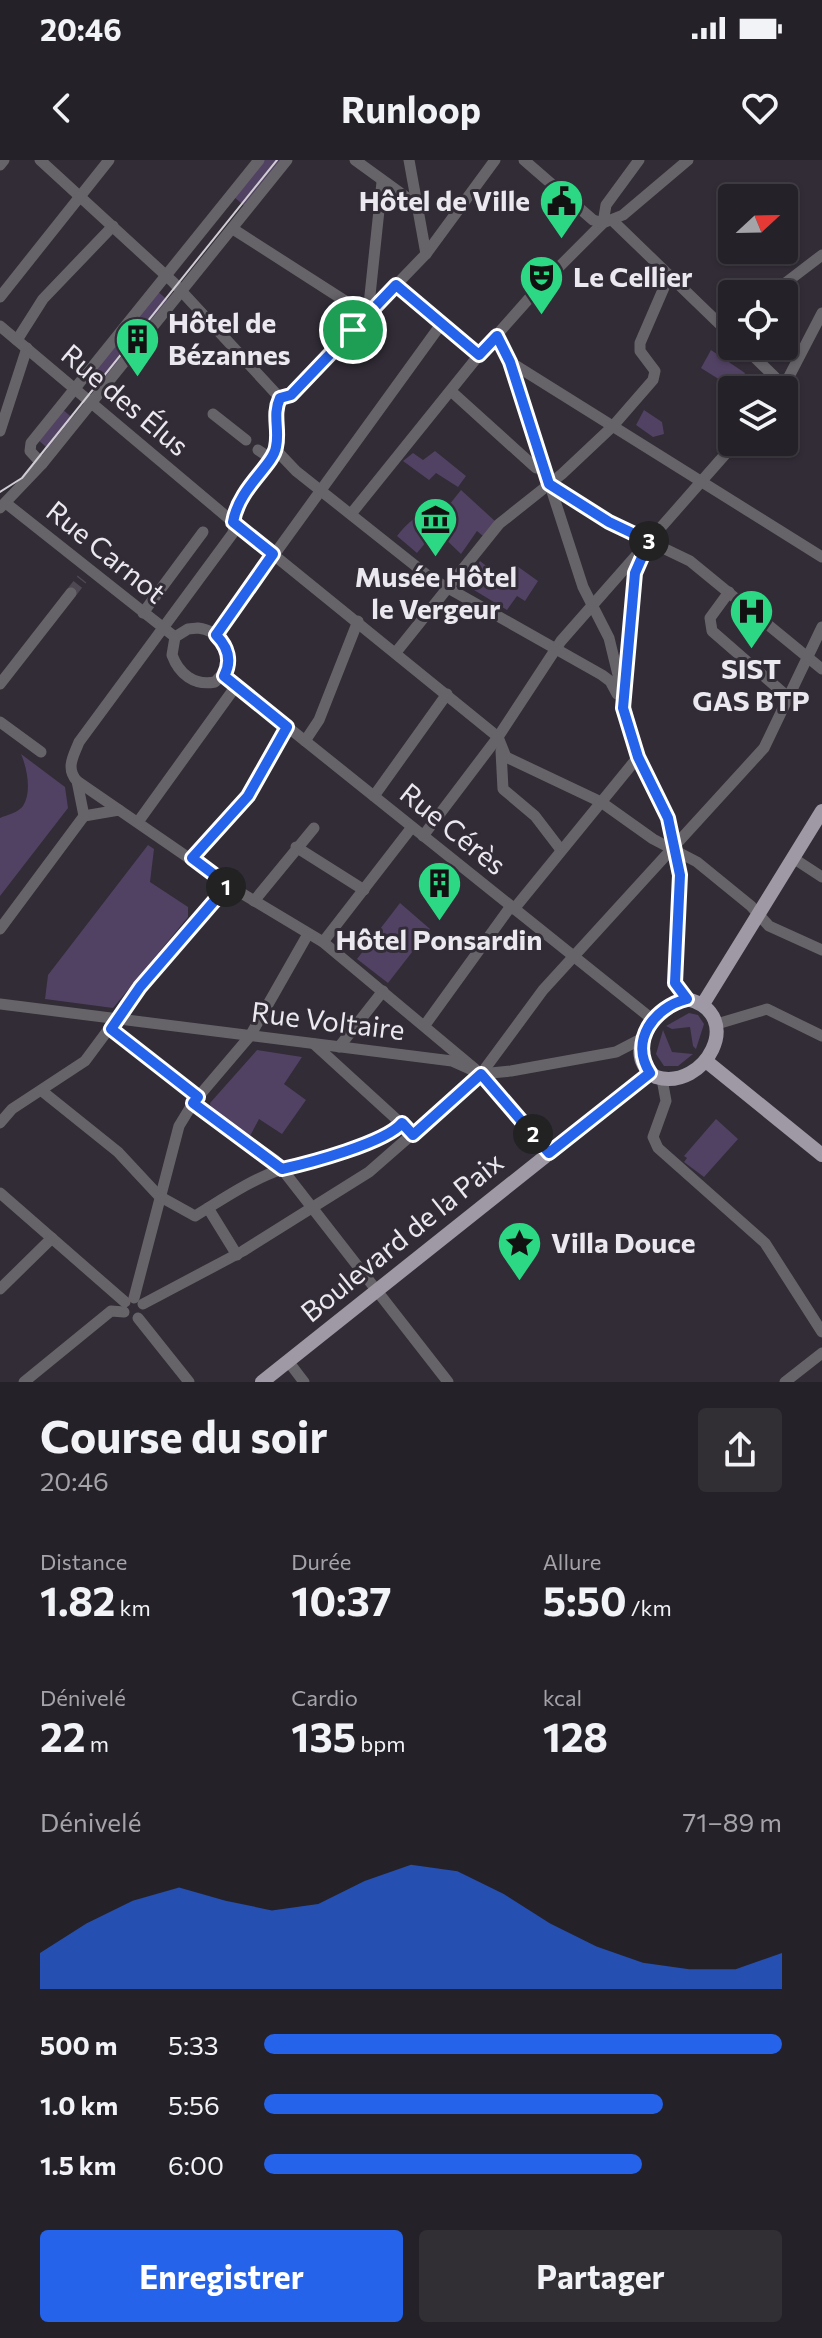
<!DOCTYPE html>
<html lang="fr">
<head>
<meta charset="utf-8">
<style>
	:root { --surface:#252128; --page:#312e34; --text:#f1f3f6; --muted:#a3a3a8; --line:#423e45; --accent:#2563eb }
	body { margin:0; font-family:Commissioner,sans-serif; background:var(--page); color:var(--text); height:100vh; display:flex; flex-direction:column; font-size:30px; white-space:nowrap }
	* { box-sizing:border-box; margin:0 }
	p { font-size:26px; color:var(--muted) }
	.icon { flex:none; width:44px; height:44px; fill:none; stroke:currentColor; stroke-width:2; stroke-linecap:round; stroke-linejoin:round }
	.map { position:relative; height:1222px; overflow:hidden }
	.sheet { display:flex; flex-direction:column; background:var(--surface); flex:1 }
	.sheet>* { flex:none }
	.needle { width:52px; rotate:68deg }
	.tools { position:absolute; left:718px; top:24px; display:grid; gap:16px }
	.tools a { display:grid; place-items:center; width:80px; height:80px; border-radius:8px; background:var(--surface); box-shadow:0 2px 6px #0004,0 0 0 2px var(--line); font-size:40px }
	.pin { position:absolute; display:grid; place-items:center; width:68px; height:68px; color:#fff; margin:-34px; border:4px solid #fff; border-radius:50%; box-shadow:0 2px 8px #0007 }
	.km { position:absolute; width:40px; height:40px; margin:-20px; border-radius:50%; background:#222; color:#fff; font-size:22px; line-height:40px; text-align:center }
	.round { display:grid; place-items:center; flex:none; width:84px; height:84px; border-radius:8px; background:var(--page) }
	.overview { display:flex; align-items:center; justify-content:space-between; height:136px; padding:0 40px }
	h1 { font-size:44px; font-weight:700; line-height:60px }
	.figures { display:grid; grid-template-columns:repeat(3,1fr); gap:12px; height:136px; padding:8px 40px }
	.figures div { display:grid; align-content:center }
	.figures b { font-size:40px; font-weight:700 }
	.figures small { font-size:22px; font-weight:400 }
	.figures p { font-size:22px }
	.chart { height:224px; padding:16px 40px }
	.chart p { display:flex; justify-content:space-between }
	.chart svg { width:100%; height:144px; margin-top:8px; fill:var(--accent); opacity:.7 }
	.primary-button { display:flex; gap:16px; margin-top:auto; padding:16px 40px }
	.primary-button a { flex:1; height:92px; border-radius:8px; background:var(--accent); color:#fff; font-size:32px; font-weight:700; line-height:92px; text-align:center }
	.primary-button a+a { background:var(--page); color:var(--text) }
	ul { padding:0 40px; list-style:none; font-size:26px }
	li { display:grid; grid-template-columns:128px 96px 1fr; align-items:center; height:60px }
	li i { height:20px; border-radius:10px; background:var(--accent) }
	.status { display:flex; justify-content:space-between; align-items:center; height:56px; padding:0 40px; background:var(--surface); direction:ltr }
	.status svg { height:22px; fill:currentColor }
	header { display:flex; justify-content:space-between; align-items:center; height:104px; padding:0 40px; background:var(--surface); font-size:36px; font-weight:700 }
	.map>svg:first-child { display:block }
</style>
</head>
<body>
<div class="status"><b>20:46</b><svg viewBox="0 0 49 12"><path d="M0 12V9h3v3zM5 12V6h3v6zM10 12V3h3v9zM15 12V0h3v12zM26 1h20v11H26zM47 4h2v5h-2z"/></svg></div>
<header><svg class="icon" aria-label="back" viewBox="0 0 24 24"><path d="M15 5l-7 7 7 7"/></svg>Runloop<svg class="icon" aria-label="heart" viewBox="0 0 24 24"><path d="M12 20l-8-8c-3-5 5-10 8-4 3-6 11-1 8 4z"/></svg></header>
<div class="map">
<svg width="822" height="1222" viewBox="0 0 822 1222">
	<rect width="100%" height="100%" fill="#312c36"/>
	<g fill="#514163">
		<path d="M263,0H285L247,48L234,37Z"/>
		<path d="M157,131L170,142L107,221L94,210Z"/>
		<path d="M711,190L745,213L736,230L701,208Z"/>
		<path d="M62,249L75,260L51,291L38,280Z"/>
		<path d="M644,250L662,262L664,274L653,277L636,265Z"/>
		<path d="M435,291L466,316L458,327L436,313L429,320L403,301L413,293L423,300Z"/>
		<path d="M461,330L496,362L483,376L477,371L461,394L436,370L417,393L397,376C411,358 424,352 440,339L449,345Z"/>
		<path d="M480,401L507,422L517,406L538,421L525,441L517,436L507,450L464,424Z"/>
		<path d="M21,594L65,627L68,648L0,736V658C7,655 19,652 23,646C32,632 27,608 21,594Z"/>
		<path d="M148,685L154,689L150,722L188,747V757L113,848L45,839L48,815Z"/>
		<path d="M400,743L430,769L388,823L357,799Z"/>
		<path d="M689,853L698,855L704,864L696,889L693,886L690,867L672,869L666,866Z"/>
		<path d="M663,870L672,892L693,894L678,906H664L656,894Z"/>
		<path d="M257,890L302,897L284,924L306,940L282,974L259,959L250,976L211,949L210,943Z"/>
		<path d="M716,959L738,979L704,1017L684,1002L687,998L684,996Z"/>
	</g>
	<g fill="none" stroke-linecap="round" stroke-linejoin="round">
		<path stroke="#4d4852" stroke-width="11" stroke-dasharray="11 5.5" stroke-linecap="butt" d="M71,433L82,419"/>
		<g stroke="#676469" stroke-width="11">
			<path d="M40,0L173,122L280,238"/>
			<path d="M355,0L417,45"/>
			<path d="M409,0L426,94"/>
			<path d="M495,0L426,94L396,125L479,195L541,125L603,63L623,55L688,0"/>
			<path d="M524,0L593,60L603,63L606,45L639,0"/>
			<path d="M0,5L4,0"/>
			<path d="M614,62L732,176"/>
			<path d="M233,69L367,155"/>
			<path d="M771,134L822,95"/>
			<path d="M0,137L109,0"/>
			<path d="M368,154L382,22"/>
			<path d="M0,166L227,357L498,577L506,597L601,642L653,679L697,702L751,746L769,766L822,790"/>
			<path d="M497,176L510,202L583,427L609,478L638,597L668,658L680,715L675,823L687,839"/>
			<path d="M17,180L43,139L113,66"/>
			<path d="M743,186L785,227"/>
			<path d="M510,202L822,397"/>
			<path d="M782,230L822,153"/>
			<path d="M452,232L536,308L544,307"/>
			<path d="M280,238L290,236L396,125"/>
			<path d="M213,254L246,280"/>
			<path d="M0,271L27,188"/>
			<path d="M258,290L270,298"/>
			<path d="M276,290L237,343L233,373L79,582C74,595 65,608 77,621L228,725L323,782L481,914L549,993"/>
			<path d="M276,290L296,311L432,419L602,515L610,521L617,534"/>
			<path d="M276,290L275,248L280,238"/>
			<path d="M42,304L30,291L31,283L259,0"/>
			<path d="M550,324L609,362L690,401L822,509"/>
			<path d="M7,344L175,477"/>
			<path d="M0,348L42,304L287,0"/>
			<path d="M351,354L479,195"/>
			<path d="M729,432L710,458L712,471L789,538"/>
			<path d="M143,453L203,372"/>
			<path d="M198,468C221,471 229,488 228,508L215,522C194,526 179,514 172,495L175,477L188,469Z"/>
			<path d="M216,475L442,163"/>
			<path d="M397,491L499,364L562,314L613,266L653,220L655,211L640,191V183L669,116"/>
			<path d="M224,516L652,859"/>
			<path d="M0,524L71,433"/>
			<path d="M624,533L635,413L644,393"/>
			<path d="M0,562L41,592"/>
			<path d="M305,581L319,560L358,461"/>
			<path d="M501,591L503,629L535,656L561,690"/>
			<path d="M77,621L84,656"/>
			<path d="M374,636L447,534"/>
			<path d="M84,656L119,650"/>
			<path d="M138,662L236,526"/>
			<path d="M423,676L498,577L561,481L736,282"/>
			<path d="M296,687L364,730"/>
			<path d="M192,698L248,636L287,567"/>
			<path d="M793,698L822,717"/>
			<path d="M254,741L314,668"/>
			<path d="M514,749L638,597"/>
			<path d="M0,769L84,656"/>
			<path d="M323,782L412,667"/>
			<path d="M0,844L452,901L481,914L511,911L616,892L643,878"/>
			<path d="M717,864L767,849L822,876"/>
			<path d="M425,865L511,746"/>
			<path d="M111,869L198,937"/>
			<path d="M314,884L405,967"/>
			<path d="M339,887L383,831"/>
			<path d="M662,919L666,941L653,977L658,988L765,1083L822,1172"/>
			<path d="M42,931L118,992L159,1036L195,1056C223,1039 250,1020 282,1009C311,1000 383,986 402,963"/>
			<path d="M193,943L275,1000L448,1222"/>
			<path d="M0,963L12,949L85,901L140,827L228,725"/>
			<path d="M0,1033L125,1142"/>
			<path d="M208,1048L237,1095"/>
			<path d="M0,1129L52,1078"/>
			<path d="M134,1138L179,966L193,943L250,876L308,774"/>
			<path d="M143,1144L243,1091L369,1012L481,914L543,830L764,588L822,467"/>
			<path d="M138,1158L189,1222"/>
			<path d="M288,1201L304,1222"/>
			<path d="M24,1222L111,1151L124,1152"/>
			<path d="M785,1222L822,1193"/>
		</g>
		<g stroke="#9e99a4" stroke-width="14">
			<path d="M687,839C747,854 705,932 656,917C618,893 658,846 687,839Z"/>
			<path d="M703,844L822,651"/>
			<path d="M706,901L822,995"/>
			<path d="M262,1222L650,913"/>
		</g>
		<path stroke="#cfccd3" stroke-width="2" d="M0,332L22,318L277,0"/>
	</g>
	<g fill="none" stroke-linecap="round" stroke-linejoin="round">
		<defs>
			<path id="route" d="M396,125L479,195L497,176L510,202L549,324L609,362L649,381L635,413L623,548L638,597L668,658L680,715L675,823L687,839C654,847 629,881 650,913L549,993L481,914L413,975L402,963C385,983 309,1003 282,1009L193,943L198,937L111,869L140,827L228,725L192,698L248,636L287,567L224,516C232,501 228,487 216,475L273,394L233,362C239,327 273,306 276,287C280,270 272,255 280,238L291,235Z"/>
		</defs>
		<use href="#route" stroke="#fff" stroke-width="16"/>
		<use href="#route" stroke="#2563eb" stroke-width="10"/>
	</g>
	<defs>
		<symbol id="civic-pin" viewBox="-11 -11 22 30"><path d="M0 17L-7.5 6A9.5 9.5 0 1 1 7.5 6Z" fill="#2cd884" stroke="#312c36"/><path d="M-.6-6.5H3V-4.5H.6V-3L4-1V1h2V6H-6V1h2V-1L-.6-3ZM-1.2 2.5V6h2.4V2.5Z" fill="#111"/></symbol>
		<symbol id="theatre-pin" viewBox="-11 -11 22 30"><path d="M0 17L-7.5 6A9.5 9.5 0 1 1 7.5 6Z" fill="#2cd884" stroke="#312c36"/><path d="M-5-5.5Q0-4 5-5.5V0Q5 5 0 6Q-5 5-5 0ZM-3.3-2.5H-1v1.5H-3.3ZM1-2.5H3.3v1.5H1ZM-2.8 1Q0 5.5 2.8 1Z" fill="#111"/></symbol>
		<symbol id="building-pin" viewBox="-11 -11 22 30"><path d="M0 17L-7.5 6A9.5 9.5 0 1 1 7.5 6Z" fill="#2cd884" stroke="#312c36"/><path d="M-4-6H4V6H1V3H-1V6H-4ZM-2.5-4.3h1.7v1.8h-1.7ZM.8-4.3h1.7v1.8H.8ZM-2.5-1h1.7V.8h-1.7ZM.8-1h1.7V.8H.8Z" fill="#111"/></symbol>
		<symbol id="museum-pin" viewBox="-11 -11 22 30"><path d="M0 17L-7.5 6A9.5 9.5 0 1 1 7.5 6Z" fill="#2cd884" stroke="#312c36"/><path d="M0-6L6-3V-2H-6V-3ZM-5-1h2V3h-2ZM-1-1h2V3h-2ZM3-1h2V3H3ZM-6 4H6V6H-6Z" fill="#111"/></symbol>
		<symbol id="hospital-pin" viewBox="-11 -11 22 30"><path d="M0 17L-7.5 6A9.5 9.5 0 1 1 7.5 6Z" fill="#2cd884" stroke="#312c36"/><path d="M-5-5h3v3.5h4V-5h3V5h-3V1.5h-4V5h-3Z" fill="#111"/></symbol>
		<symbol id="sight-pin" viewBox="-11 -11 22 30"><path d="M0 17L-7.5 6A9.5 9.5 0 1 1 7.5 6Z" fill="#2cd884" stroke="#312c36"/><path d="M0-6L1.8-2.2L6-1.7L2.9 1.2L3.7 5.4L0 3.3L-3.7 5.4L-2.9 1.2L-6-1.7L-1.8-2.2Z" fill="#111"/></symbol>
	</defs>
	<g fill-rule="evenodd">
		<use href="#civic-pin" x="536" y="16" width="51" height="69"/>
		<use href="#theatre-pin" x="516" y="92" width="51" height="69"/>
		<use href="#building-pin" x="112" y="154" width="51" height="69"/>
		<use href="#museum-pin" x="410" y="334" width="51" height="69"/>
		<use href="#hospital-pin" x="726" y="426" width="51" height="69"/>
		<use href="#building-pin" x="414" y="698" width="51" height="69"/>
		<use href="#sight-pin" x="494" y="1058" width="51" height="69"/>
	</g>
	<g text-anchor="middle" stroke-width="6" stroke-linejoin="round" paint-order="stroke">
		<g font-size="28" font-weight="bold" fill="#ebe8ef" stroke="#312c36" text-anchor="start">
			<text x="530" y="51" text-anchor="end">Hôtel de Ville</text>
			<text x="573" y="127">Le Cellier</text>
			<text x="168" y="173">Hôtel de<tspan x="168" dy="32">Bézannes</tspan></text>
			<text x="436" y="427" text-anchor="middle">Musée Hôtel<tspan x="436" dy="32">le Vergeur</tspan></text>
			<text x="751" y="519" text-anchor="middle">SIST<tspan x="751" dy="32">GAS BTP</tspan></text>
			<text x="439" y="790" text-anchor="middle">Hôtel Ponsardin</text>
			<text x="551" y="1093">Villa Douce</text>
		</g>
		<g font-size="28" fill="#ebe8ef" stroke="#312c36">
			<text transform="translate(125 240) rotate(40)" y="10">Rue des Élus</text>
			<text transform="translate(106 392) rotate(39)" y="10">Rue Carnot</text>
			<text transform="translate(453 669) rotate(39)" y="10">Rue Cérès</text>
			<text transform="translate(328 861) rotate(7)" y="10">Rue Voltaire</text>
			<text transform="translate(402 1077) rotate(-39)" y="10">Boulevard de la Paix</text>
		</g>
	</g>
</svg>
<div class="tools">
<a><svg class="needle" viewBox="-14 -14 28 28"><path d="M0-13l5 13h-10z" fill="#e53935"/><path d="M0 13l5-13h-10z" fill="#a3a3a8"/></svg></a>
<a><svg class="icon" aria-label="locate" viewBox="0 0 24 24"><circle cx="12" cy="12" r="6"/><path d="M12 2v4M12 18v4M2 12h4M18 12h4"/></svg></a>
<a><svg class="icon" aria-label="layers" viewBox="0 0 24 24"><path d="M12 4l9 5-9 5-9-5zM3 14l9 5 9-5"/></svg></a>
</div>
<div class="pin" style="left:353px;top:170px;background:#1e9e55"><svg class="icon" aria-label="arrive" viewBox="0 0 24 24"><path d="M6 21V4h12l-3 4 3 4H6"/></svg></div>
<b class="km" style="left:226px;top:727px">1</b>
<b class="km" style="left:533px;top:974px">2</b>
<b class="km" style="left:649px;top:381px">3</b>
</div>
<section class="sheet">
<div class="overview"><div><h1>Course du soir</h1><p>20:46</p></div><a class="round"><svg class="icon" aria-label="share" viewBox="0 0 24 24"><path d="M12 15V3M7 8l5-5 5 5M5 13v7h14v-7"/></svg></a></div>
<div class="figures">
<div><p>Distance</p><b>1.82<small> km</small></b></div>
<div><p>Durée</p><b>10:37</b></div>
<div><p>Allure</p><b>5:50<small> /km</small></b></div>
</div>
<div class="figures">
<div><p>Dénivelé</p><b>22<small> m</small></b></div>
<div><p>Cardio</p><b>135<small> bpm</small></b></div>
<div><p>kcal</p><b>128</b></div>
</div>
<div class="chart"><p><span>Dénivelé</span>71–89 m</p>
<svg viewBox="0 0 160 44" preserveAspectRatio="none"><path d="M0 44V33L10 24L20 17L30 13L40 17L50 20L60 18L70 11L80 6L90 8L100 15L110 24L120 31L130 36L140 38L150 38L160 33V44z"/></svg>
</div>
<ul>
<li><b>500 m</b>5:33<i style="width:100%"></i></li>
<li><b>1.0 km</b>5:56<i style="width:77%"></i></li>
<li><b>1.5 km</b>6:00<i style="width:73%"></i></li>
</ul>
<div class="primary-button"><a>Enregistrer</a><a>Partager</a></div>
</section>
</body>
</html>
